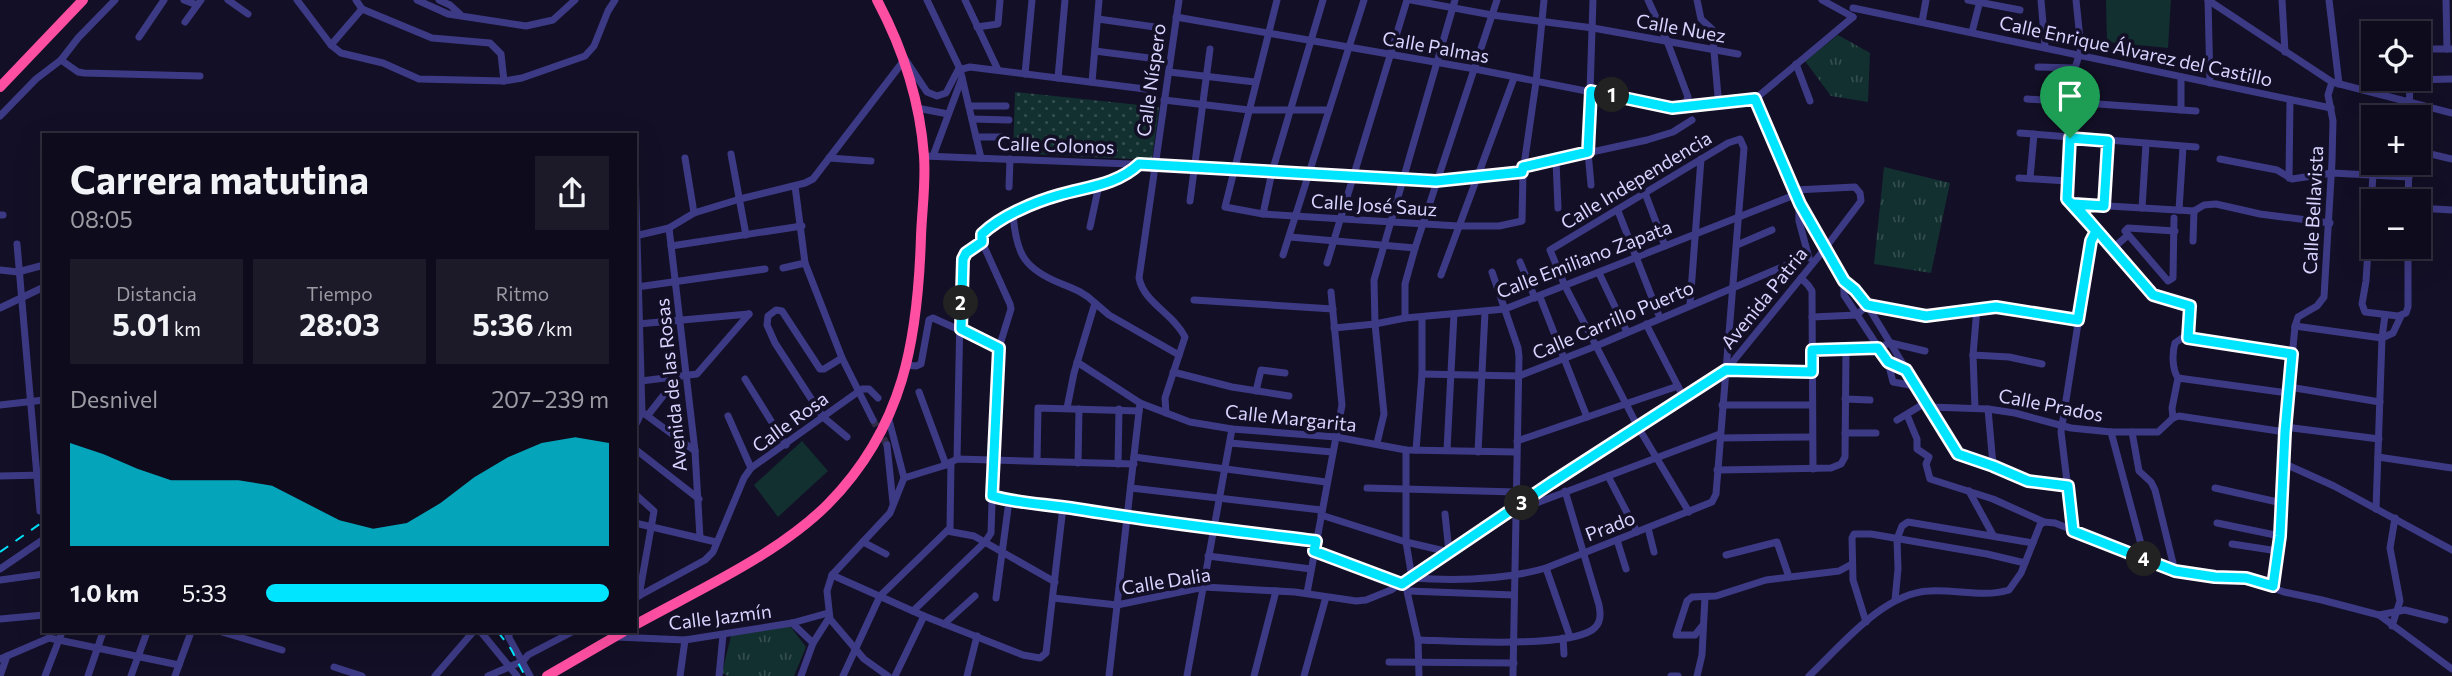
<!DOCTYPE html>
<html lang="es">
<head>
<meta charset="utf-8">
<style>
	:root { --surface:#0e0b1c; --page:#1c1929; --text:#f1f3f6; --muted:#9b9ba3; --line:#2e2b3b; --accent:#00e5ff }
	body { margin:0; font-family:Commissioner,sans-serif; background:var(--page); color:var(--text); height:100vh; display:flex; flex-direction:column; font-size:26px; white-space:nowrap }
	* { box-sizing:border-box; margin:0 }
	p { font-size:23px; color:var(--muted) }
	.icon { flex:none; width:38px; height:38px; fill:none; stroke:currentColor; stroke-width:2; stroke-linecap:round; stroke-linejoin:round }
	.map { position:relative; flex:1; overflow:hidden }
	.side { position:absolute; left:42px; top:133px; width:595px; height:500px; display:flex; flex-direction:column; background:var(--surface); border-radius:0px; box-shadow:0 7px 28px #0002,0 0 0 2px var(--line) }
	.side>* { flex:none }
	.controls { position:absolute; left:2361px; top:21px; display:grid; gap:14px }
	.controls a { display:grid; place-items:center; width:70px; height:70px; border-radius:0px; background:var(--surface); box-shadow:0 7px 28px #0002,0 0 0 2px var(--line); font-size:35px }
	.pin { position:absolute; display:grid; place-items:center; width:60px; height:60px; color:#fff; margin:-72px -30px; border-radius:50% 50% 50% 0; rotate:-45deg; box-shadow:0 0 7px #0007 }
	.pin .icon { rotate:45deg }
	.km { position:absolute; width:35px; height:35px; margin:-18px; border-radius:50%; background:#222; color:#fff; font-size:19px; line-height:35px; text-align:center }
	.round { display:grid; place-items:center; flex:none; width:74px; height:74px; border-radius:0px; background:var(--page) }
	.head { display:flex; align-items:center; justify-content:space-between; height:119px; padding:0 28px }
	h1 { font-size:38px; font-weight:700; line-height:52px }
	.metrics { display:grid; grid-template-columns:repeat(3,1fr); gap:10px; height:119px; padding:7px 28px }
	.metrics div { display:grid; align-content:center; border-radius:0px; background:var(--page); text-align:center }
	.metrics b { font-size:30px; font-weight:700 }
	.metrics small { font-size:19px; font-weight:400 }
	.metrics p { font-size:19px }
	.chart { height:196px; padding:14px 28px }
	.chart p { display:flex; justify-content:space-between }
	.chart svg { width:100%; height:126px; margin-top:7px; fill:var(--accent); opacity:.7 }
	ul { padding:0 28px; list-style:none; font-size:23px }
	li { display:grid; grid-template-columns:112px 84px 1fr; align-items:center; height:52px }
	li i { height:18px; border-radius:9px; background:var(--accent) }
	.map>svg:first-child { display:block }
</style>
</head>
<body>
<div class="map">
<svg width="2452" height="676" viewBox="0 0 2452 676">
	<defs>
		<pattern id="grass-tufts" width="24" height="20" patternUnits="userSpaceOnUse" patternTransform="scale(1.75)"><rect width="24" height="20" fill="#12302f"/><path d="M3 7l-1-3M5 7V3M7 7l1-3M15 17l-1-3M17 17v-4M19 17l1-3" fill="none" stroke="#344d4e"/></pattern>
		<pattern id="park-dots" width="8" height="8" patternUnits="userSpaceOnUse" patternTransform="scale(1.75)"><rect width="8" height="8" fill="#12302f"/><path d="M2 2h.1M6 6h.1" fill="none" stroke="#344d4e" stroke-width="1.8" stroke-linecap="round"/></pattern>
	</defs>
	<rect width="100%" height="100%" fill="#130f26"/>
	<g fill="url(#grass-tufts)">
		<path d="M1838,35L1870,53L1868,102L1831,96L1805,61Z"/>
		<path d="M1884,167L1950,183L1931,273L1874,264Z"/>
		<path d="M790,626L806,647L794,676H728L722,673L731,636Z"/>
	</g>
	<path fill="url(#park-dots)" d="M1015,92L1159,107L1152,160L1013,153Z"/>
	<g fill="#12302f">
		<path d="M2106,0H2171L2168,48L2107,42Z"/>
		<path d="M802,441L828,471L778,517L754,485Z"/>
	</g>
	<g fill="none" stroke-linecap="round" stroke-linejoin="round">
		<path stroke="#312d47" stroke-width="7" stroke-dasharray="7 3.5" stroke-linecap="butt" d="M873,420L887,445"/>
		<g stroke="#3d3a85" stroke-width="7">
			<path d="M184,0L197,5"/>
			<path d="M228,0L248,14"/>
			<path d="M297,0L331,45L341,53L383,63L419,79L504,81L522,78L585,56L594,46L608,11L615,0"/>
			<path d="M356,0L362,9"/>
			<path d="M417,0L448,14L526,26L553,20L575,0"/>
			<path d="M439,0L450,5L460,14"/>
			<path d="M927,0L960,69L981,158"/>
			<path d="M965,0L998,70"/>
			<path d="M1277,0L1225,207L1263,214L1458,226H1499L1522,221L1523,172L1536,82L1544,0"/>
			<path d="M1411,0L1492,15L1593,28L1738,54"/>
			<path d="M1648,0L1667,41L1688,97L1686,102L1676,106"/>
			<path d="M1697,0L1701,19L1712,29L1718,96"/>
			<path d="M1822,0L1853,17"/>
			<path d="M1968,0L2020,10"/>
			<path d="M2041,0L2045,47"/>
			<path d="M2076,0L2081,49L2075,68L2067,199L2074,204L2153,295L2190,306L2187,338"/>
			<path d="M2208,0L2332,82L2452,113"/>
			<path d="M2208,0L2210,83"/>
			<path d="M2282,0L2285,52"/>
			<path d="M2329,0L2339,84"/>
			<path d="M2446,0L2447,49"/>
			<path d="M1853,8L2331,108"/>
			<path d="M362,9L432,38L490,43L501,54L504,81"/>
			<path d="M1176,17L1475,69L1672,108L1755,99L1853,17"/>
			<path d="M1098,19L1162,28"/>
			<path d="M185,22L201,0"/>
			<path d="M1922,22L1926,0"/>
			<path d="M977,27L998,24L1000,0"/>
			<path d="M1972,32L1980,1"/>
			<path d="M139,37L164,0"/>
			<path d="M331,45L362,9"/>
			<path d="M2418,49H2451"/>
			<path d="M1095,51L1157,59"/>
			<path d="M61,60L78,72L84,73L200,76"/>
			<path d="M1796,64L1810,101"/>
			<path d="M2038,67L2075,68"/>
			<path d="M1169,72L1255,82"/>
			<path d="M1025,74L1032,0"/>
			<path d="M1058,78L1065,0"/>
			<path d="M2410,80L2452,79"/>
			<path d="M1092,82L1099,0"/>
			<path d="M1755,99L1795,190L1799,204L1844,281L1855,290L1867,305L1958,454C1969,459 1980,461 1991,465C2017,475 2039,488 2068,486"/>
			<path d="M2027,99L2196,111"/>
			<path d="M1164,100L1249,110H1329"/>
			<path d="M969,106H1006"/>
			<path d="M917,108L948,114"/>
			<path d="M2181,110V77"/>
			<path d="M0,116L36,79L61,60L78,38L115,0"/>
			<path d="M2409,117L2410,79"/>
			<path d="M972,119L1009,120"/>
			<path d="M2020,133L2196,147"/>
			<path d="M976,137H1007"/>
			<path d="M2418,151L2452,159"/>
			<path d="M731,154L746,235"/>
			<path d="M924,156L1155,165L1436,181L1523,172"/>
			<path d="M933,156L962,78"/>
			<path d="M685,158L694,213"/>
			<path d="M829,158L871,161"/>
			<path d="M2220,159L2277,170L2292,179L2332,173L2409,177"/>
			<path d="M1556,161L1558,208"/>
			<path d="M1523,167L1647,140L1673,132L1692,120"/>
			<path d="M635,168L642,412L635,426"/>
			<path d="M2373,175L2366,281L2362,304L2365,312L2398,316L2406,313L2408,307V247"/>
			<path d="M2019,178L2067,181"/>
			<path d="M2030,178L2034,134"/>
			<path d="M2289,178L2290,100"/>
			<path d="M1591,185L1588,152L1593,0"/>
			<path d="M795,186L805,263L842,358L873,420"/>
			<path d="M1009,187L1010,159"/>
			<path d="M1645,193L1665,246"/>
			<path d="M1190,201L1210,49"/>
			<path d="M2408,201L2409,163"/>
			<path d="M2074,204L2194,211"/>
			<path d="M1799,205V221L1809,258"/>
			<path d="M2104,206L2108,141"/>
			<path d="M2142,208L2146,144"/>
			<path d="M2418,208L2452,210"/>
			<path d="M2179,210L2183,147"/>
			<path d="M1618,211L1660,318"/>
			<path d="M2194,211L2204,205L2216,204L2260,214L2330,223"/>
			<path d="M1013,214C1016,254 1024,269 1062,284C1075,289 1085,293 1095,303L1074,373L1067,408"/>
			<path d="M1263,214L1272,172L1323,0"/>
			<path d="M0,215H3"/>
			<path d="M2174,218L2173,278L2168,281L2125,231L2128,228L2175,231"/>
			<path d="M1090,227L1099,185"/>
			<path d="M669,228L695,451L700,538"/>
			<path d="M635,236L669,228L694,213L740,199L805,183L813,179L905,59L927,92L937,96L946,93L958,70L970,67L1153,90"/>
			<path d="M1290,237L1415,248"/>
			<path d="M2193,241L2194,211"/>
			<path d="M17,244L40,511"/>
			<path d="M1737,245L1772,230"/>
			<path d="M671,246L802,226"/>
			<path d="M2112,249L2127,236"/>
			<path d="M1283,255L1364,0"/>
			<path d="M1520,262L1535,298"/>
			<path d="M1327,263L1407,0"/>
			<path d="M783,268L805,263"/>
			<path d="M0,270L18,272L44,265"/>
			<path d="M1492,272L1518,348L1519,357L1513,675"/>
			<path d="M1599,273L1627,332"/>
			<path d="M1441,275L1514,78"/>
			<path d="M1801,278L1808,285L1812,291L1813,469"/>
			<path d="M1844,281V295L1888,362L1893,382L1915,386"/>
			<path d="M637,287L765,269"/>
			<path d="M1540,297L1587,417"/>
			<path d="M1194,300L1333,309"/>
			<path d="M1095,303L1109,315L1179,355"/>
			<path d="M1690,304L1701,159"/>
			<path d="M0,308L44,287"/>
			<path d="M1812,317L1857,315L1867,305L1926,316L1996,307L2078,320"/>
			<path d="M1405,318V284L1415,248L1497,0"/>
			<path d="M638,324L749,314"/>
			<path d="M1646,324L1684,398"/>
			<path d="M2295,326L2382,338L2393,333L2401,316"/>
			<path d="M1334,328L1375,324L1405,318L1505,309L1797,194"/>
			<path d="M1812,350L1872,349L1891,343L1925,351"/>
			<path d="M1973,355L2009,357L2042,364"/>
			<path d="M842,358L824,369H820L782,311L776,310L768,316L767,325L775,343L823,417L847,437"/>
			<path d="M1077,362L1140,403L1190,422L1232,429L1336,437L1406,450L1516,452"/>
			<path d="M907,365L916,366L921,364L929,320L933,318L999,348"/>
			<path d="M1726,370L1812,372"/>
			<path d="M1173,372L1232,387L1289,396"/>
			<path d="M1422,374L1519,376L1596,346L1808,256"/>
			<path d="M2178,378C2172,369 2172,353 2175,343L2182,338L2292,354"/>
			<path d="M2178,378L2288,393"/>
			<path d="M745,379L786,445"/>
			<path d="M641,381L697,374L749,314"/>
			<path d="M2289,387L2380,402"/>
			<path d="M1256,391L1261,370L1285,373"/>
			<path d="M919,392L946,465"/>
			<path d="M1845,399L1870,400"/>
			<path d="M0,405L44,400"/>
			<path d="M1722,405H1812"/>
			<path d="M1930,407L1988,409L2015,413L2071,428L2111,432H2158L2173,418L2179,416L2285,432"/>
			<path d="M1975,408L1973,355L1977,308"/>
			<path d="M1988,409L1993,465"/>
			<path d="M642,412L695,451"/>
			<path d="M1166,413L1165,398L1185,337C1173,313 1144,303 1139,278L1179,0"/>
			<path d="M648,415L678,377"/>
			<path d="M1907,415L1917,439V449L1929,457L1926,464L1930,479L1993,499L2044,522L2055,523L2175,571L2215,577L2246,578L2284,592L2322,600L2379,615L2452,669"/>
			<path d="M728,416L751,468"/>
			<path d="M2173,418L2172,408L2178,378"/>
			<path d="M1897,420L1925,403"/>
			<path d="M2285,427L2379,439"/>
			<path d="M2111,432L2145,559"/>
			<path d="M2132,432L2139,471L2151,482L2155,490L2175,571"/>
			<path d="M1845,433H1876"/>
			<path d="M1720,438L1812,437"/>
			<path d="M1517,441L1678,386"/>
			<path d="M1230,443L1332,452"/>
			<path d="M1377,443L1384,414L1375,324L1374,280L1455,0"/>
			<path d="M887,445L893,503"/>
			<path d="M635,449L699,499"/>
			<path d="M1406,450V542L1412,578C1456,581 1504,580 1546,568L1712,502L1716,494L1744,148L1740,139L1728,143L1550,250L1565,286L1638,427L1689,512"/>
			<path d="M1416,450L1422,374V317"/>
			<path d="M1447,450L1454,314"/>
			<path d="M1478,452L1485,312"/>
			<path d="M1134,457L1326,482"/>
			<path d="M2378,457L2452,468"/>
			<path d="M957,459L961,266L966,253L982,242"/>
			<path d="M1037,461L1038,408L1139,411"/>
			<path d="M1078,463L1079,409"/>
			<path d="M2283,463L2334,486L2452,550"/>
			<path d="M1118,464L1119,409"/>
			<path d="M1717,470L1831,468L1841,464L1845,457L1846,350"/>
			<path d="M0,476L44,475"/>
			<path d="M1608,476L1637,532"/>
			<path d="M904,478L946,465L957,459L1134,464"/>
			<path d="M1131,488L1321,510"/>
			<path d="M1367,488L1516,492"/>
			<path d="M2215,488L2282,503"/>
			<path d="M1969,491L1993,535"/>
			<path d="M635,494L654,511L639,596"/>
			<path d="M992,496C1020,503 1048,504 1077,509C1156,522 1236,531 1316,541"/>
			<path d="M1519,507L1531,505L1720,434"/>
			<path d="M2376,509L2382,338L2385,315"/>
			<path d="M1321,515L1406,542L1449,552L1445,514"/>
			<path d="M635,523L716,542"/>
			<path d="M2217,523L2280,536"/>
			<path d="M1648,528L1654,552"/>
			<path d="M947,531L974,536L1055,582"/>
			<path d="M2073,531L2061,432L2091,241L2096,231"/>
			<path d="M1617,540L1626,569"/>
			<path d="M863,542L886,554"/>
			<path d="M2232,544L2278,551"/>
			<path d="M1314,551L1406,587L1418,640L1419,676"/>
			<path d="M1726,555L1777,542L1789,577"/>
			<path d="M1208,556L1311,569"/>
			<path d="M1546,568L1570,637"/>
			<path d="M0,569L44,539"/>
			<path d="M832,575L924,616L1023,655L1040,658L1046,653L1063,507"/>
			<path d="M0,580L44,574"/>
			<path d="M2273,586L2280,536L2285,432L2295,326L2298,317L2317,306L2324,297L2332,161L2333,121L2328,95L2332,82"/>
			<path d="M1408,591L1514,595"/>
			<path d="M1307,593L1342,405L1331,292"/>
			<path d="M635,598L705,560L713,552L744,478L751,468L862,389H869L878,398"/>
			<path d="M996,598L1009,501"/>
			<path d="M1053,598L1117,605L1204,587L1295,592L1356,601L1366,600L1391,590L1551,483L1726,370L1823,251L1861,201L1860,193L1855,187L1795,190"/>
			<path d="M1895,600L1898,569L1897,539L1902,526L1908,522L2033,543"/>
			<path d="M913,611L985,542L991,533L997,354L1011,309L1010,304L982,242V234C1001,216 1032,203 1056,195C1084,186 1116,186 1138,164"/>
			<path d="M2379,615L2405,610L2445,620"/>
			<path d="M0,619L44,615"/>
			<path d="M1866,622L1853,580L1852,538L1854,534H1871L1987,554L2025,563"/>
			<path d="M792,623L813,643"/>
			<path d="M944,624L975,596"/>
			<path d="M1703,625L1695,635H1676L1687,601L1692,597L1716,596L1766,580L1839,571L1852,564"/>
			<path d="M2392,626L2400,601L2390,548L2395,518"/>
			<path d="M222,632L282,650"/>
			<path d="M481,632L517,676"/>
			<path d="M511,632L508,636L530,676"/>
			<path d="M616,637L685,640L792,623L828,613"/>
			<path d="M1563,638L1564,654"/>
			<path d="M1418,640C1454,641 1565,648 1592,630C1601,624 1601,615 1599,605L1565,491"/>
			<path d="M0,659L49,638L179,665"/>
			<path d="M1389,662L1514,663"/>
			<path d="M334,667L362,676"/>
			<path d="M0,676L7,656"/>
			<path d="M45,676L62,632"/>
			<path d="M88,676L103,632"/>
			<path d="M131,676L147,632"/>
			<path d="M175,676L191,632"/>
			<path d="M435,676L473,632"/>
			<path d="M488,676L523,661L528,655L572,632"/>
			<path d="M680,676L685,640"/>
			<path d="M719,676L723,635"/>
			<path d="M801,676L813,643L829,618"/>
			<path d="M843,676L880,596L950,528L951,462"/>
			<path d="M888,676L864,659L830,619L827,591L832,575L890,513L904,478L888,416"/>
			<path d="M895,676L924,616"/>
			<path d="M967,676L977,636"/>
			<path d="M1109,676L1140,403"/>
			<path d="M1187,676L1232,429"/>
			<path d="M1254,676L1276,591"/>
			<path d="M1304,676L1326,597"/>
			<path d="M1671,676H1678"/>
			<path d="M1697,676L1702,655L1705,597"/>
			<path d="M1809,676C1841,646 1883,593 1929,591C1955,589 1984,598 2009,590L2021,573L2040,525L2044,522"/>
		</g>
		<g stroke="#ff4fa3" stroke-width="10">
			<path d="M0,87L83,0"/>
			<path d="M635,625C698,590 777,555 828,504C904,427 918,339 921,236C922,209 926,183 924,156C920,101 903,49 877,0"/>
			<path d="M547,676L623,632"/>
		</g>
		<g stroke="#00e5ff" stroke-width="2" stroke-dasharray="10 9" stroke-linecap="butt">
			<path d="M0,552L44,521"/>
			<path d="M498,632L511,649L525,676"/>
		</g>
	</g>
	<g fill="none" stroke-linecap="round" stroke-linejoin="round">
		<defs>
			<path id="route" d="M2070,138L2067,199L2096,231L2091,241L2078,320L1996,307L1926,316L1867,305L1855,290L1844,281L1800,204L1755,99L1672,108L1591,91L1588,152L1523,167L1522,172L1436,181L1139,164C1117,185 1086,187 1059,195C1034,202 1001,216 982,234V242L966,253L963,259L961,329L999,348L992,496C1020,504 1048,504 1077,509C1156,522 1236,531 1316,541L1314,551L1402,584L1551,483L1726,370L1812,372V350L1878,348L1888,362L1906,370L1958,454L1993,466L2028,481L2068,486L2073,531L2175,571L2215,577L2246,578L2273,586L2280,536L2285,432L2292,354L2188,338L2190,306L2153,295L2074,204L2104,206L2108,141L2070,138"/>
		</defs>
		<use href="#route" stroke="#fff" stroke-width="14"/>
		<use href="#route" stroke="#00e5ff" stroke-width="9"/>
	</g>
	<g text-anchor="middle" stroke-width="7" stroke-linejoin="round" paint-order="stroke">
		<g font-size="19" fill="#d9d4ff" stroke="#130f26">
			<text transform="translate(1681 28) rotate(10)" y="7">Calle Nuez</text>
			<text transform="translate(1436 47) rotate(10)" y="7">Calle Palmas</text>
			<text transform="translate(2136 51) rotate(12)" y="7">Calle Enrique Álvarez del Castillo</text>
			<text transform="translate(1151 80) rotate(-82)" y="7">Calle Níspero</text>
			<text transform="translate(1056 145) rotate(2)" y="7">Calle Colonos</text>
			<text transform="translate(1636 180) rotate(-31)" y="7">Calle Independencia</text>
			<text transform="translate(1374 205) rotate(4)" y="7">Calle José Sauz</text>
			<text transform="translate(2313 210) rotate(-87)" y="7">Calle Bellavista</text>
			<text transform="translate(1584 259) rotate(-21)" y="7">Calle Emiliano Zapata</text>
			<text transform="translate(1764 298) rotate(-51)" y="7">Avenida Patria</text>
			<text transform="translate(1613 320) rotate(-23)" y="7">Calle Carrillo Puerto</text>
			<text transform="translate(671 385) rotate(-96)" y="7">Avenida de las Rosas</text>
			<text transform="translate(2051 405) rotate(11)" y="7">Calle Prados</text>
			<text transform="translate(1291 418) rotate(6)" y="7">Calle Margarita</text>
			<text transform="translate(790 422) rotate(-36)" y="7">Calle Rosa</text>
			<text transform="translate(1610 526) rotate(-21)" y="7">Prado</text>
			<text transform="translate(1166 581) rotate(-9)" y="7">Calle Dalia</text>
			<text transform="translate(720 617) rotate(-7)" y="7">Calle Jazmín</text>
		</g>
	</g>
</svg>
<div class="controls">
<a><svg class="icon" aria-label="locate" viewBox="0 0 24 24"><circle cx="12" cy="12" r="6"/><path d="M12 2v4M12 18v4M2 12h4M18 12h4"/></svg></a>
<a>+</a>
<a>−</a>
</div>
<div class="pin" style="left:2070px;top:138px;background:#1e9e55"><svg class="icon" aria-label="arrive" viewBox="0 0 24 24"><path d="M6 21V4h12l-3 4 3 4H6"/></svg></div>
<b class="km" style="left:1612px;top:95px">1</b>
<b class="km" style="left:961px;top:303px">2</b>
<b class="km" style="left:1522px;top:503px">3</b>
<b class="km" style="left:2144px;top:559px">4</b>
<section class="side">
<div class="head"><div><h1>Carrera matutina</h1><p>08:05</p></div><a class="round"><svg class="icon" aria-label="share" viewBox="0 0 24 24"><path d="M12 15V3M7 8l5-5 5 5M5 13v7h14v-7"/></svg></a></div>
<div class="metrics">
<div><p>Distancia</p><b>5.01<small> km</small></b></div>
<div><p>Tiempo</p><b>28:03</b></div>
<div><p>Ritmo</p><b>5:36<small> /km</small></b></div>
</div>
<div class="chart"><p><span>Desnivel</span>207–239 m</p>
<svg viewBox="0 0 160 44" preserveAspectRatio="none"><path d="M0 44V8L10 12L20 17L30 21L40 21L50 21L60 23L70 29L80 35L90 38L100 36L110 29L120 20L130 13L140 8L150 6L160 8V44z"/></svg>
</div>
<ul>
<li><b>1.0 km</b>5:33<i style="width:100%"></i></li>
</ul>
</section>
</div>
</body>
</html>
